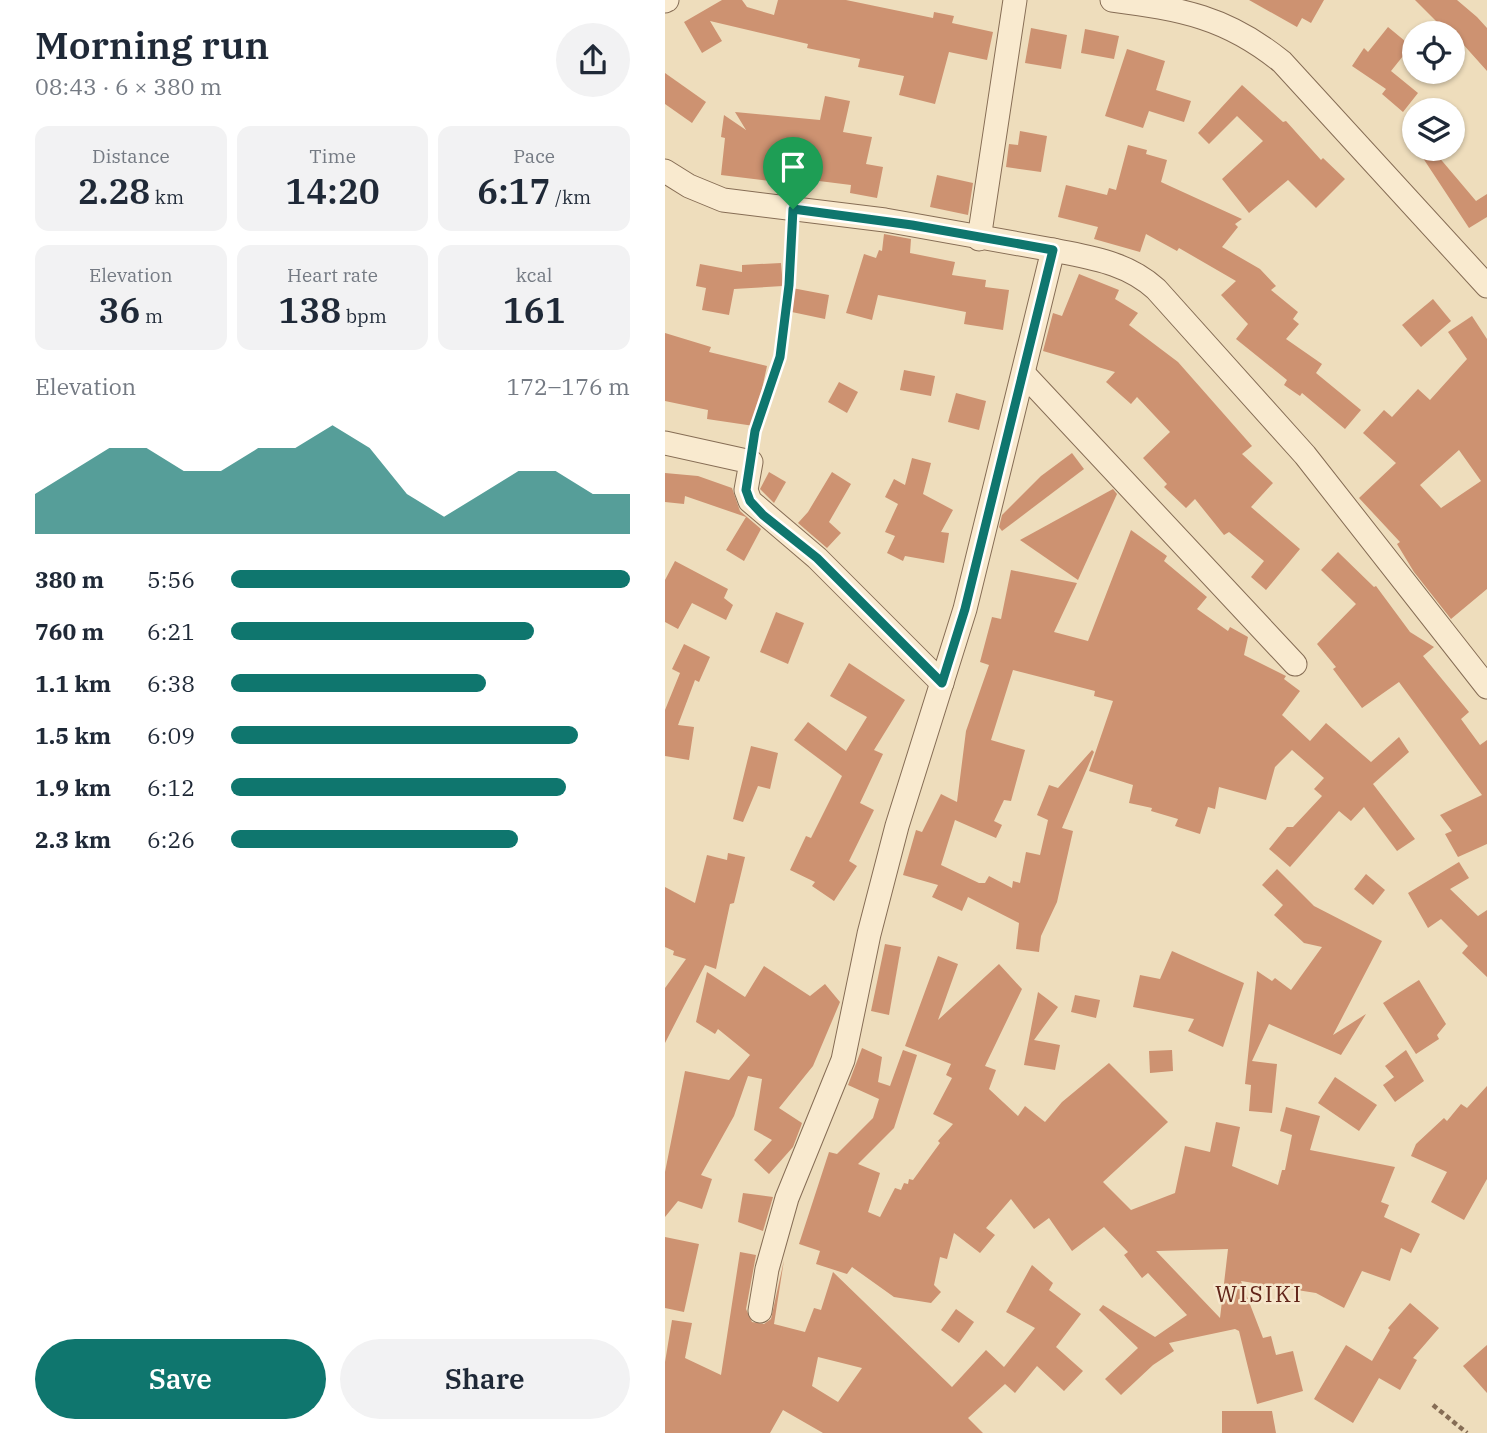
<!DOCTYPE html>
<html lang="en">
<head>
<meta charset="utf-8">
<style>
	:root { --surface:#fff; --page:#f2f2f3; --text:#1f2937; --muted:#747a83; --accent:#0f766e }
	body { margin:0; font-family:"IBM Plex Serif",serif; background:var(--page); color:var(--text); height:100vh; display:flex; flex-direction:column; font-size:26px; white-space:nowrap }
	* { box-sizing:border-box; margin:0 }
	p { font-size:23px; color:var(--muted) }
	.icon { flex:none; width:38px; height:38px; fill:none; stroke:currentColor; stroke-width:2; stroke-linecap:round; stroke-linejoin:round }
	.map { position:relative; flex:1; overflow:hidden }
	.panel { display:flex; flex-direction:column; background:var(--surface); width:665px }
	.panel>* { flex:none }
	.controls { position:absolute; left:737px; top:21px; display:grid; gap:14px }
	.controls a { display:grid; place-items:center; width:63px; height:63px; border-radius:50%; background:var(--surface); box-shadow:0 2px 5px #0004; font-size:35px }
	.pin { position:absolute; display:grid; place-items:center; width:60px; height:60px; color:#fff; margin:-72px -30px; border-radius:50% 50% 50% 0; rotate:-45deg; box-shadow:0 0 7px #0007 }
	.pin .icon { rotate:45deg }
	.round { display:grid; place-items:center; flex:none; width:74px; height:74px; border-radius:37px; background:var(--page) }
	.summary { display:flex; align-items:center; justify-content:space-between; height:119px; padding:0 35px }
	h1 { font-size:38px; font-weight:600; line-height:52px }
	.figures { display:grid; grid-template-columns:repeat(3,1fr); gap:10px; height:119px; padding:7px 35px }
	.figures div { display:grid; align-content:center; border-radius:14px; background:var(--page); text-align:center }
	.figures b { font-size:35px; font-weight:600 }
	.figures small { font-size:19px; font-weight:400 }
	.figures p { font-size:19px }
	.chart { height:196px; padding:14px 35px }
	.chart p { display:flex; justify-content:space-between }
	.chart svg { width:100%; height:126px; margin-top:7px; fill:var(--accent); opacity:.7 }
	.button { display:flex; gap:14px; margin-top:auto; padding:14px 35px }
	.button a { flex:1; height:80px; border-radius:42px; background:var(--accent); color:#fff; font-size:28px; font-weight:600; line-height:80px; text-align:center }
	.button a+a { background:var(--page); color:var(--text) }
	ul { padding:0 35px; list-style:none; font-size:23px }
	li { display:grid; grid-template-columns:112px 84px 1fr; align-items:center; height:52px }
	li i { height:18px; border-radius:9px; background:var(--accent) }
	main { display:flex; flex:1; min-height:0 }
	.map>svg:first-child { display:block }
</style>
</head>
<body>
<main>
<section class="panel">
<div class="summary"><div><h1>Morning run</h1><p>08:43 · 6 × 380 m</p></div><a class="round"><svg class="icon" aria-label="share" viewBox="0 0 24 24"><path d="M12 15V3M7 8l5-5 5 5M5 13v7h14v-7"/></svg></a></div>
<div class="figures">
<div><p>Distance</p><b>2.28<small> km</small></b></div>
<div><p>Time</p><b>14:20</b></div>
<div><p>Pace</p><b>6:17<small> /km</small></b></div>
</div>
<div class="figures">
<div><p>Elevation</p><b>36<small> m</small></b></div>
<div><p>Heart rate</p><b>138<small> bpm</small></b></div>
<div><p>kcal</p><b>161</b></div>
</div>
<div class="chart"><p><span>Elevation</span>172–176 m</p>
<svg viewBox="0 0 160 44" preserveAspectRatio="none"><path d="M0 44V30L10 22L20 14L30 14L40 22L50 22L60 14L70 14L80 6L90 14L100 30L110 38L120 30L130 22L140 22L150 30L160 30V44z"/></svg>
</div>
<ul>
<li><b>380 m</b>5:56<i style="width:100%"></i></li>
<li><b>760 m</b>6:21<i style="width:76%"></i></li>
<li><b>1.1 km</b>6:38<i style="width:64%"></i></li>
<li><b>1.5 km</b>6:09<i style="width:87%"></i></li>
<li><b>1.9 km</b>6:12<i style="width:84%"></i></li>
<li><b>2.3 km</b>6:26<i style="width:72%"></i></li>
</ul>
<div class="button"><a>Save</a><a>Share</a></div>
</section>
<div class="map">
<svg width="822" height="1433" viewBox="0 0 822 1433">
	<rect width="100%" height="100%" fill="#eeddbc"/>
	<g fill="#cd9271" fill-rule="evenodd">
		<path d="M57,0H77L82,7L109,15L113,0H181L268,18L269,12L289,16L287,23L328,32L322,60L284,52L270,104L234,95L239,76L193,67L195,59L142,48L143,44L45,21L57,41L37,53L19,22Z"/>
		<path d="M584,0H659L646,23L637,18L632,27Z"/>
		<path d="M750,0H792L812,17L822,28V71L788,33L781,31Z"/>
		<path d="M723,27L746,46L726,71L753,93L738,112L717,94L721,89L687,66L699,48L703,52Z"/>
		<path d="M366,28L402,35L396,69L360,63Z"/>
		<path d="M420,29L454,36L449,59L416,53Z"/>
		<path d="M462,49L500,61L491,90L526,101L519,122L484,111L478,128L440,116Z"/>
		<path d="M0,73L41,102L27,123L0,104Z"/>
		<path d="M577,85L618,122L621,121L656,160L658,158L680,179L651,208L623,180L584,213L557,179L598,141L572,116L544,144L533,133Z"/>
		<path d="M160,96L185,101L178,132L207,137L201,164L218,167L212,198L185,193L186,185L122,177L121,183L56,175L60,138L56,137L59,115L81,130L70,112L155,120Z"/>
		<path d="M355,131L382,136L376,172L341,167L344,144L353,145Z"/>
		<path d="M463,145L482,150L481,154L502,160L496,182L577,219L570,224L573,227L557,247L595,269L611,286L606,290L633,312L628,319L634,324L621,339L657,364L651,373L696,410L680,429L637,393L635,396L619,385L622,380L571,339L583,324L556,295L571,281L514,248L512,251L481,234L475,252L429,239L433,227L393,217L401,185L442,195L444,188L451,190Z"/>
		<path d="M758,149H767L811,201L822,194V217L804,228L754,152Z"/>
		<path d="M272,175L308,183L303,215L265,207Z"/>
		<path d="M219,234L246,239L245,253L290,262L287,275L321,280L320,287L344,290L338,330L299,324L301,312L213,295L207,320L181,313L199,254L211,258L214,250L217,251Z"/>
		<path d="M116,263L118,286L69,289L64,315L37,310L41,288L31,286L35,264L77,272V265Z"/>
		<path d="M414,274L454,290L450,299L473,313L464,325L513,362L587,446L577,454L608,483L586,507L635,549L601,590L586,577L599,561L564,532L559,535L530,499L521,508L499,487L502,484L478,458L505,432L472,397L466,404L441,382L450,372L378,351L388,313L397,316Z"/>
		<path d="M127,288L164,295L160,319L122,311Z"/>
		<path d="M768,299L786,321L756,347L737,325Z"/>
		<path d="M807,316L822,339V589L786,619L749,572L732,544L735,542L694,498L731,463L698,433L719,410L727,417L753,389L765,400L802,359L783,332ZM794,450L816,481L776,508L755,485Z"/>
		<path d="M0,333L46,347L44,352L102,366L89,426L42,419L43,410L0,401Z"/>
		<path d="M239,370L270,376L266,396L235,390Z"/>
		<path d="M174,382L193,392L182,413L163,402Z"/>
		<path d="M291,393L321,401L314,430L283,422Z"/>
		<path d="M407,453L419,469L337,531L334,527L337,515L376,476Z"/>
		<path d="M247,458L266,463L258,494L288,510L276,532L284,533L279,563L240,556L238,561L222,553L230,536L220,532L233,504L220,497L229,479L240,485Z"/>
		<path d="M104,472L121,482L109,503L95,489Z"/>
		<path d="M167,472L186,484L164,522L176,533L162,548L133,523L143,512Z"/>
		<path d="M0,473L33,476L67,488L75,511L96,529L79,561L61,550L81,517L20,496L19,504L0,502Z"/>
		<path d="M448,489L452,494L413,580L355,540Z"/>
		<path d="M466,530L502,556L499,561L542,597L532,609L563,631L565,627L583,637L579,655L621,676L619,679L635,691L617,715L645,741L661,723L706,762L734,737L744,752L708,784L750,839L732,851L699,807L686,821L674,811L625,867L604,849L622,827H628L657,796L649,789L659,778L627,750L610,767L601,800L554,787L550,809L543,807L535,834L510,826L513,819L486,811L487,808L464,803L468,785L424,771L448,701L429,696L430,691L348,670L326,740L360,750L346,801L339,800L329,821L337,825L331,838L290,820L276,865L314,883H320L324,876L347,888L348,881L355,883L361,852L375,855L383,820L372,815L384,785L393,788L427,750L429,752L397,828L408,831L392,902L376,936L374,952L351,949L354,923L303,897L297,911L267,897L273,885L238,875L251,830L257,832L276,794L292,802L301,731L324,665L315,662L327,617L336,619L346,570L412,583L389,632L423,641Z"/>
		<path d="M673,552L709,587L711,586L745,632L769,647L758,656L804,712L796,719L815,745L822,740V844L793,857L780,834L787,831L775,815L817,795L734,682L697,708L668,669L671,667L652,644L691,604L656,570Z"/>
		<path d="M10,561L63,589L59,598L68,605L61,620L27,603L13,629L0,622V580Z"/>
		<path d="M111,612L139,623L123,664L95,652Z"/>
		<path d="M19,644L45,657L34,682L30,680L13,725L29,727L24,760L0,756V710L15,673L7,669Z"/>
		<path d="M184,663L240,700L209,750L218,754L195,803L209,810L184,861L192,866L169,901L147,886L150,882L125,870L141,836L146,838L177,776L129,740L143,722L181,751L202,717L165,696Z"/>
		<path d="M86,746L113,753L105,789L93,786L78,822L68,819Z"/>
		<path d="M63,853L80,857L69,903L65,904L51,969L40,965L0,1043V988L21,959L8,955L9,951L0,947V887L30,903L42,855L62,860Z"/>
		<path d="M794,862L804,878L785,889L813,916L822,910V977L797,953L803,946L776,919L763,928L743,893Z"/>
		<path d="M612,869L649,906L717,941L668,1035L701,1014L676,1055L604,1024L587,1061L612,1064L607,1113L584,1111L586,1085L580,1084L592,971L607,981L610,978L626,990L657,947L639,943L609,915L618,905L597,885Z"/>
		<path d="M701,874L720,890L708,905L689,889Z"/>
		<path d="M220,944L236,947L224,1015L206,1011Z"/>
		<path d="M507,951L579,983L558,1047L523,1031L529,1019L468,1007L475,975L495,979Z"/>
		<path d="M273,956L293,964L273,1020L334,964L357,989L320,1066L331,1070L324,1089L353,1116L360,1106L380,1122L397,1102L444,1063L503,1122L438,1182L466,1210L510,1193L520,1146L545,1152L551,1122L575,1127L567,1166L613,1185L617,1170H620L627,1135L615,1131L621,1107L655,1116L645,1150L730,1167L716,1202L724,1205L719,1217L755,1234L746,1253L736,1248L725,1281L697,1271L679,1308L651,1293L576,1281L598,1338L606,1336L611,1355L628,1351L638,1391L592,1404L574,1331L570,1329L504,1343L509,1351L488,1365L456,1395L440,1379L473,1348L434,1310L438,1305L490,1337L522,1315L483,1273L477,1278L459,1255L463,1252L439,1227L407,1251L384,1218L369,1229L346,1199L321,1228L330,1235L315,1253L289,1233L282,1259L275,1257L269,1285L276,1292L266,1303L229,1297L187,1267L182,1274L151,1264L155,1251L134,1244L164,1152L172,1154L208,1118L214,1099L183,1085L197,1048L217,1057L213,1082L225,1086L238,1050L252,1055L229,1128L193,1164L215,1173L203,1212L215,1217L230,1188L236,1190L239,1183L243,1184L244,1179L248,1180L275,1143L273,1141L288,1124L268,1114L287,1078L281,1075L286,1064L240,1046ZM563,1249L555,1318L491,1251Z"/>
		<path d="M99,966L145,996L160,984L175,1002L148,1066L114,1108L137,1123L136,1126L128,1147L104,1174L89,1160L107,1140L89,1130L97,1079L83,1076L69,1116L36,1175L47,1179L37,1209L13,1201L0,1217V1172L20,1071L64,1080L85,1055L53,1029L50,1034L31,1022L42,972L80,997Z"/>
		<path d="M754,980L781,1024L772,1035L774,1039L751,1054L718,1003Z"/>
		<path d="M373,992L393,1007L369,1040L395,1045L390,1070L359,1065Z"/>
		<path d="M410,995L435,1000L431,1018L406,1012Z"/>
		<path d="M507,1050L508,1071L485,1073L484,1051Z"/>
		<path d="M741,1050L759,1081L730,1102L718,1085L729,1077L720,1066Z"/>
		<path d="M670,1077L712,1105L694,1131L653,1103Z"/>
		<path d="M822,1086V1179L799,1220L766,1202L782,1172L746,1156L751,1144L779,1118L782,1121L796,1104L802,1108Z"/>
		<path d="M78,1193L108,1197L98,1231L73,1222Z"/>
		<path d="M0,1237L34,1244L19,1312L0,1308Z"/>
		<path d="M75,1252L91,1255L81,1309L87,1322L99,1324L106,1319L119,1260L109,1324L140,1332L149,1308L156,1310L168,1272L287,1387L321,1350L339,1367L370,1328L341,1312L367,1265L388,1283L384,1290L416,1314L391,1347L418,1371L399,1391L372,1366L350,1393L340,1384L303,1418L318,1433H158L118,1410L105,1433H0V1362L7,1320L27,1323L20,1358L56,1375ZM153,1357L197,1368L173,1402L147,1386Z"/>
		<path d="M745,1303L774,1328L748,1358L752,1360L735,1390L714,1378L688,1423L649,1399L681,1345L707,1361L725,1330L723,1328Z"/>
		<path d="M291,1309L309,1322L294,1343L276,1330Z"/>
		<path d="M822,1345V1393L798,1366Z"/>
		<path d="M557,1411H607L611,1433H557Z"/>
	</g>
	<g fill="none" stroke-linecap="round" stroke-linejoin="round">
		<defs>
			<g id="street">
				<path d="M447,0C516,9 562,17 617,62L822,286"/>
				<path d="M0,1L2,0"/>
				<path d="M0,171L24,186L58,200L220,220L388,250L300,609L232,826L204,934L178,1060L122,1198L102,1269L95,1311"/>
				<path d="M314,239L350,0"/>
				<path d="M388,250C426,258 461,262 491,289L640,455L822,687"/>
				<path d="M359,374L630,664"/>
				<path d="M0,443L86,462L81,490L85,501L152,558L277,683"/>
			</g>
		</defs>
		<use href="#street" stroke="#866d55" stroke-width="25"/>
		<g stroke="#866d55" stroke-width="4.5" stroke-dasharray="5 3.5" stroke-linecap="butt">
			<path d="M89,441L115,357L124,285L127,231"/>
			<path d="M768,1405L802,1433"/>
		</g>
		<use href="#street" stroke="#f9eacf" stroke-width="23"/>
	</g>
	<g fill="none" stroke-linecap="round" stroke-linejoin="round">
		<defs>
			<path id="route" d="M128,209L247,225L388,250L300,609L277,683L152,558L98,515L85,501L81,490L90,431L115,357L124,285Z"/>
		</defs>
		<use href="#route" stroke="#fff" stroke-width="14"/>
		<use href="#route" stroke="#0f766e" stroke-width="9"/>
	</g>
	<g text-anchor="middle" stroke-width="5" stroke-linejoin="round" paint-order="stroke">
		<g font-size="23" letter-spacing="2" fill="#622519" stroke="#f6e7cc">
			<text x="594" y="1302">WISIKI</text>
		</g>
	</g>
</svg>
<div class="controls">
<a><svg class="icon" aria-label="locate" viewBox="0 0 24 24"><circle cx="12" cy="12" r="6"/><path d="M12 2v4M12 18v4M2 12h4M18 12h4"/></svg></a>
<a><svg class="icon" aria-label="layers" viewBox="0 0 24 24"><path d="M12 4l9 5-9 5-9-5zM3 14l9 5 9-5"/></svg></a>
</div>
<div class="pin" style="left:128px;top:209px;background:#1e9e55"><svg class="icon" aria-label="arrive" viewBox="0 0 24 24"><path d="M6 21V4h12l-3 4 3 4H6"/></svg></div>
</div>
</main>
</body>
</html>
